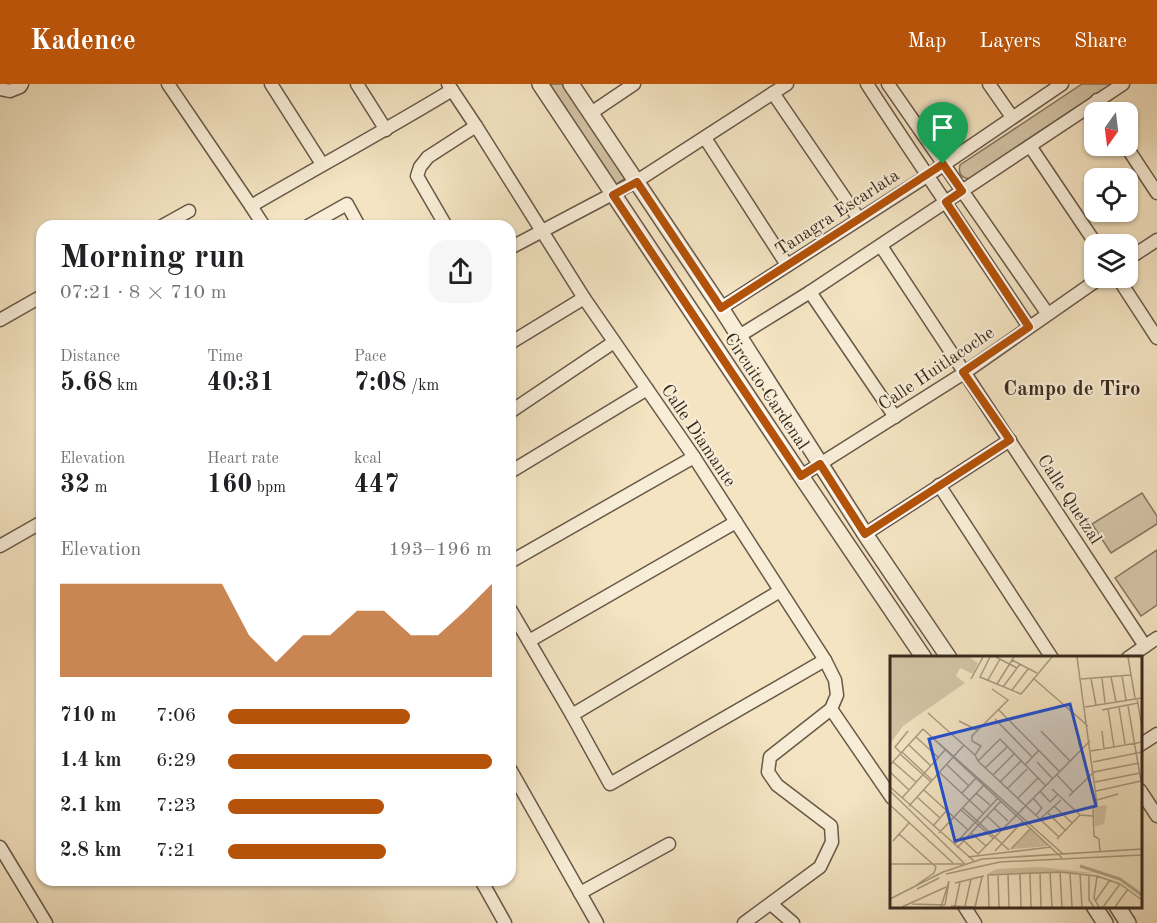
<!DOCTYPE html>
<html lang="en">
<head>
<meta charset="utf-8">
<style>
	:root { --surface:#fff; --page:#f6f6f6; --text:#202124; --muted:#757577; --accent:#b45309 }
	body { margin:0; font-family:"Old Standard TT",serif; background:var(--page); color:var(--text); height:100vh; display:flex; flex-direction:column; font-size:22px; white-space:nowrap }
	* { box-sizing:border-box; margin:0 }
	p { font-size:20px; color:var(--muted) }
	.icon { flex:none; width:33px; height:33px; fill:none; stroke:currentColor; stroke-width:2; stroke-linecap:round; stroke-linejoin:round }
	.map { position:relative; flex:1; overflow:hidden }
	.panel { position:absolute; left:36px; top:136px; width:480px; height:666px; display:flex; flex-direction:column; background:var(--surface); border-radius:18px; box-shadow:0 2px 4px #0004 }
	.panel>* { flex:none }
	.needle { width:39px; rotate:194deg }
	.fabs { position:absolute; left:1084px; top:18px; display:grid; gap:12px }
	.fabs a { display:grid; place-items:center; width:54px; height:54px; border-radius:12px; background:var(--surface); box-shadow:0 2px 4px #0004; font-size:30px }
	.pin { position:absolute; display:grid; place-items:center; width:51px; height:51px; color:#fff; margin:-62px -26px; border-radius:50% 50% 50% 0; rotate:-45deg; box-shadow:0 0 6px #0007 }
	.pin .icon { rotate:45deg }
	.round { display:grid; place-items:center; flex:none; width:63px; height:63px; border-radius:18px; background:var(--page) }
	.head { display:flex; align-items:center; justify-content:space-between; height:102px; padding:0 24px }
	h1 { font-size:33px; font-weight:700; line-height:45px }
	.stats { display:grid; grid-template-columns:repeat(3,1fr); gap:9px; height:102px; padding:6px 24px }
	.stats div { display:grid; align-content:center }
	.stats b { font-size:26px; font-weight:700 }
	.stats small { font-size:16px; font-weight:400 }
	.stats p { font-size:16px }
	.chart { height:168px; padding:12px 24px }
	.chart p { display:flex; justify-content:space-between }
	.chart svg { width:100%; height:108px; margin-top:6px; fill:var(--accent); opacity:.7 }
	ul { padding:0 24px; list-style:none; font-size:20px }
	li { display:grid; grid-template-columns:96px 72px 1fr; align-items:center; height:45px }
	li i { height:15px; border-radius:8px; background:var(--accent) }
	header { display:flex; align-items:center; gap:36px; box-sizing:border-box; height:84px; padding:0 30px; background:var(--accent); color:#fff }
	header strong { font-size:28px }
	nav { display:flex; gap:33px; margin-inline-start:auto; font-size:21px }
	.map>svg:first-child { display:block }
</style>
</head>
<body>
<header>
<strong>Kadence</strong>
<nav><a>Map</a><a>Layers</a><a>Share</a></nav>
</header>
<div class="map">
<svg width="1157" height="839" viewBox="0 0 1157 839">
	<rect width="100%" height="100%" fill="#f4e4c2"/>
	<filter id="stains"><feTurbulence type="fractalNoise" baseFrequency=".00333" numOctaves="4"/><feColorMatrix values="0 0 0 0 .2 0 0 0 0 .09 0 0 0 0 .02 0 0 0 .5 -.17"/></filter>
	<radialGradient id="worn" r=".72"><stop offset=".6" stop-color="#630" stop-opacity="0"/><stop offset="1" stop-color="#630" stop-opacity=".3"/></radialGradient>
	<g fill="#d4c4a6" stroke="#867762" stroke-width="1.5">
		<path d="M548,0H563L626,94L615,101Z"/>
		<path d="M1082,0H1114L971,95C961,94 958,90 960,81Z"/>
		<path d="M1142,409L1157,432V440L1111,469L1092,440Z"/>
		<path d="M1157,466V521L1141,532L1115,494Z"/>
	</g>
	<g fill="none" stroke-linecap="round" stroke-linejoin="round">
		<defs>
			<g id="minor">
				<path d="M168,0L251,122L264,142"/>
				<path d="M271,0L322,80"/>
				<path d="M357,0L386,46"/>
				<path d="M448,0L476,42L584,214L694,373L825,576L835,596L837,611L831,625L770,673L768,688L777,701L831,742L832,758L820,783L744,839"/>
				<path d="M867,0C920,82 975,161 1029,243"/>
				<path d="M888,0L1047,229"/>
				<path d="M989,0L1012,33"/>
				<path d="M0,5L10,7L20,3L22,0"/>
				<path d="M773,9L859,135"/>
				<path d="M1097,16L1105,28"/>
				<path d="M591,29L634,0"/>
				<path d="M705,54L787,181"/>
				<path d="M1030,62L1096,160"/>
				<path d="M1126,62L1157,109"/>
				<path d="M251,122C318,83 386,46 452,6"/>
				<path d="M162,142L189,127"/>
				<path d="M308,142L347,120L359,142"/>
				<path d="M446,142L417,92L420,83L428,73L476,42"/>
				<path d="M881,162L1145,562"/>
				<path d="M510,164L637,97L787,0"/>
				<path d="M1128,175L1157,156"/>
				<path d="M1118,194L1157,254"/>
				<path d="M810,208L895,333"/>
				<path d="M721,224L927,92L1062,0"/>
				<path d="M0,236L42,212"/>
				<path d="M739,252L810,208L1123,0"/>
				<path d="M510,259L584,214"/>
				<path d="M510,328L614,258"/>
				<path d="M510,388L647,305"/>
				<path d="M801,392L964,289L1100,194"/>
				<path d="M939,401L1052,574"/>
				<path d="M865,450L1010,356"/>
				<path d="M0,462L42,438"/>
				<path d="M510,478L694,373"/>
				<path d="M510,525L572,631L610,700L825,576"/>
				<path d="M529,557L736,438"/>
				<path d="M1128,574L1157,554"/>
				<path d="M831,625L892,714"/>
				<path d="M572,631L780,507"/>
				<path d="M1140,661L1157,650"/>
				<path d="M510,685L597,839"/>
				<path d="M1140,706L1157,732"/>
				<path d="M0,763L46,839"/>
				<path d="M481,796L505,839"/>
				<path d="M580,809L669,760"/>
				<path d="M771,820L793,839"/>
				<path d="M964,822L975,839"/>
			</g>
			<g id="tertiary">
				<path d="M540,0L801,392L924,574"/>
				<path d="M571,0L721,224L865,450L949,574"/>
				<path d="M1094,822L1105,839"/>
				<path d="M1117,822L1128,839"/>
			</g>
		</defs>
		<use href="#minor" stroke="#685848" stroke-width="15"/>
		<use href="#tertiary" stroke="#685848" stroke-width="18"/>
		<use href="#minor" stroke="#f8edd7" stroke-width="12"/>
		<use href="#tertiary" stroke="#f8edd7" stroke-width="15"/>
	</g>
	<g fill="none" stroke-linecap="round" stroke-linejoin="round">
		<defs>
			<path id="route" d="M943,80L962,107L946,118L1029,243L963,288L1010,356L865,450L820,380L801,392L613,111L637,98L721,224L859,135Z"/>
		</defs>
		<use href="#route" stroke="#fff" stroke-width="12"/>
		<use href="#route" stroke="#b45309" stroke-width="8"/>
	</g>
	<g text-anchor="middle" stroke-width="4.5" stroke-linejoin="round" paint-order="stroke">
		<g font-size="18" fill="#392a1f" stroke="#f8edd7">
			<text transform="translate(837 128) rotate(-33)" y="6">Tanagra Escarlata</text>
			<text transform="translate(936 284) rotate(-34)" y="6">Calle Huitlacoche</text>
			<text transform="translate(767 307) rotate(56)" y="6">Circuito Cardenal</text>
			<text transform="translate(699 351) rotate(56)" y="6">Calle Diamante</text>
			<text transform="translate(1070 415) rotate(57)" y="6">Calle Quetzal</text>
		</g>
		<g font-size="21" font-weight="bold" fill="#392a1f" stroke="#f8edd7">
			<text x="1072" y="311">Campo de Tiro</text>
		</g>
	</g>
	<g transform="translate(890 572)">
		<rect width="252" height="252" fill="#f4e4c2"/>
		<path d="M0,1H79L88,7L83,18L70,12L66,20L75,27L13,70L0,88ZM217,149L214,168L205,170L204,151ZM140,173L159,190L122,193ZM151,211L203,217L97,218L106,213Z" fill="#d4c4a6"/>
		<path fill="none" stroke="#b4a58b" stroke-width="3" d="M190,210L230,223L252,239"/>
		<path fill="none" stroke="#a99a81" stroke-width="1.5" d="M100,1L90,21L131,38L162,1M106,1L127,12M187,1L207,148L203,152L204,180L209,183L210,196M238,1L245,42M122,4L147,17M232,20L236,44M221,21L226,46M143,22L198,70M212,22L215,47M81,23L93,1M191,23L241,19M201,23L206,49M98,24L110,3M107,28L124,1M113,31L130,8M122,34L138,13M247,42L252,72M238,50L251,125M195,51L252,42M229,51L235,88M108,53L169,115M218,53L224,91M212,54L248,47M38,57L85,99M105,63L142,101M69,65L87,74M33,73L173,198M33,73L172,202M151,75L180,105M212,75L214,93M26,81L49,102M19,89L41,110M201,95L252,86M12,96L42,124M11,97L5,91L18,75M10,98L41,126M88,105L169,181M88,105L85,99L91,90L82,85V80L118,44L102,33M88,105L110,83L155,129M3,106L26,126M147,106L162,122M203,106L252,96M56,108L79,130M0,109L33,73M135,109L149,94M95,112L117,91M0,116L19,134M49,116L93,157M166,118L183,136M103,119L124,98M110,126L131,105M205,126L250,117M0,131L84,205M117,133L137,113M162,133L190,159M34,134L78,174M0,135L75,208M150,135L160,146L167,139M206,135L251,125M72,137L86,122M86,137L100,149M179,140L204,116L249,107M27,141L50,162M12,142L55,94M128,142L148,122M143,142L152,152L146,159M207,144L228,138M0,149L63,207M19,150L74,89M164,150L182,167M73,152L119,194M104,152L118,165M71,154L103,182M157,156L175,174M97,160L111,173M150,163L171,144M43,170L57,154M49,177L94,129M81,177L96,190M9,178L46,211L44,217L25,230M167,183L190,159L203,160M3,185L19,167M74,185L88,198L200,85M64,189L108,142M67,192L111,145M121,193L141,172M105,195L133,165M78,201L161,191M0,208H73M160,216L162,251M170,216L172,251M130,217L131,251M140,217L141,251M150,217L151,251M180,217L182,251M56,218L110,206L252,199M108,218L109,251M118,218L119,251M190,218L192,251M199,219V244L204,251M207,220L204,242L209,251M65,227L94,220M27,233L49,222M0,243L53,216L92,203L252,193M206,244L220,224M22,248L55,249M55,249L59,225M61,250L85,251M65,250L70,226M75,250L81,223M12,251L56,231M51,251L59,225M85,251L92,221M99,251L98,219L170,216L207,220L230,228L252,244M213,251L230,228M225,251L238,233"/>
		<path fill="#1d4ed8" fill-opacity="0.15" stroke="#1d4ed8" stroke-width="3" d="M180,48L206,150L65,185L39,83Z"/>
		<rect width="252" height="252" fill="none" stroke="#392a1f" stroke-width="3"/>
	</g>
	<rect width="100%" height="100%" filter="url(#stains)"/>
	<rect width="100%" height="100%" fill="url(#worn)"/>
</svg>
<div class="fabs">
<a><svg class="needle" viewBox="-14 -14 28 28"><path d="M0-13l5 13h-10z" fill="#e53935"/><path d="M0 13l5-13h-10z" fill="#757577"/></svg></a>
<a><svg class="icon" aria-label="locate" viewBox="0 0 24 24"><circle cx="12" cy="12" r="6"/><path d="M12 2v4M12 18v4M2 12h4M18 12h4"/></svg></a>
<a><svg class="icon" aria-label="layers" viewBox="0 0 24 24"><path d="M12 4l9 5-9 5-9-5zM3 14l9 5 9-5"/></svg></a>
</div>
<div class="pin" style="left:943px;top:80px;background:#1e9e55"><svg class="icon" aria-label="arrive" viewBox="0 0 24 24"><path d="M6 21V4h12l-3 4 3 4H6"/></svg></div>
<section class="panel">
<div class="head"><div><h1>Morning run</h1><p>07:21 · 8 × 710 m</p></div><a class="round"><svg class="icon" aria-label="share" viewBox="0 0 24 24"><path d="M12 15V3M7 8l5-5 5 5M5 13v7h14v-7"/></svg></a></div>
<div class="stats">
<div><p>Distance</p><b>5.68<small> km</small></b></div>
<div><p>Time</p><b>40:31</b></div>
<div><p>Pace</p><b>7:08<small> /km</small></b></div>
</div>
<div class="stats">
<div><p>Elevation</p><b>32<small> m</small></b></div>
<div><p>Heart rate</p><b>160<small> bpm</small></b></div>
<div><p>kcal</p><b>447</b></div>
</div>
<div class="chart"><p><span>Elevation</span>193–196 m</p>
<svg viewBox="0 0 160 44" preserveAspectRatio="none"><path d="M0 44V6L10 6L20 6L30 6L40 6L50 6L60 6L70 27L80 38L90 27L100 27L110 17L120 17L130 27L140 27L150 17L160 6V44z"/></svg>
</div>
<ul>
<li><b>710 m</b>7:06<i style="width:69%"></i></li>
<li><b>1.4 km</b>6:29<i style="width:100%"></i></li>
<li><b>2.1 km</b>7:23<i style="width:59%"></i></li>
<li><b>2.8 km</b>7:21<i style="width:60%"></i></li>
</ul>
</section>
</div>
</body>
</html>
